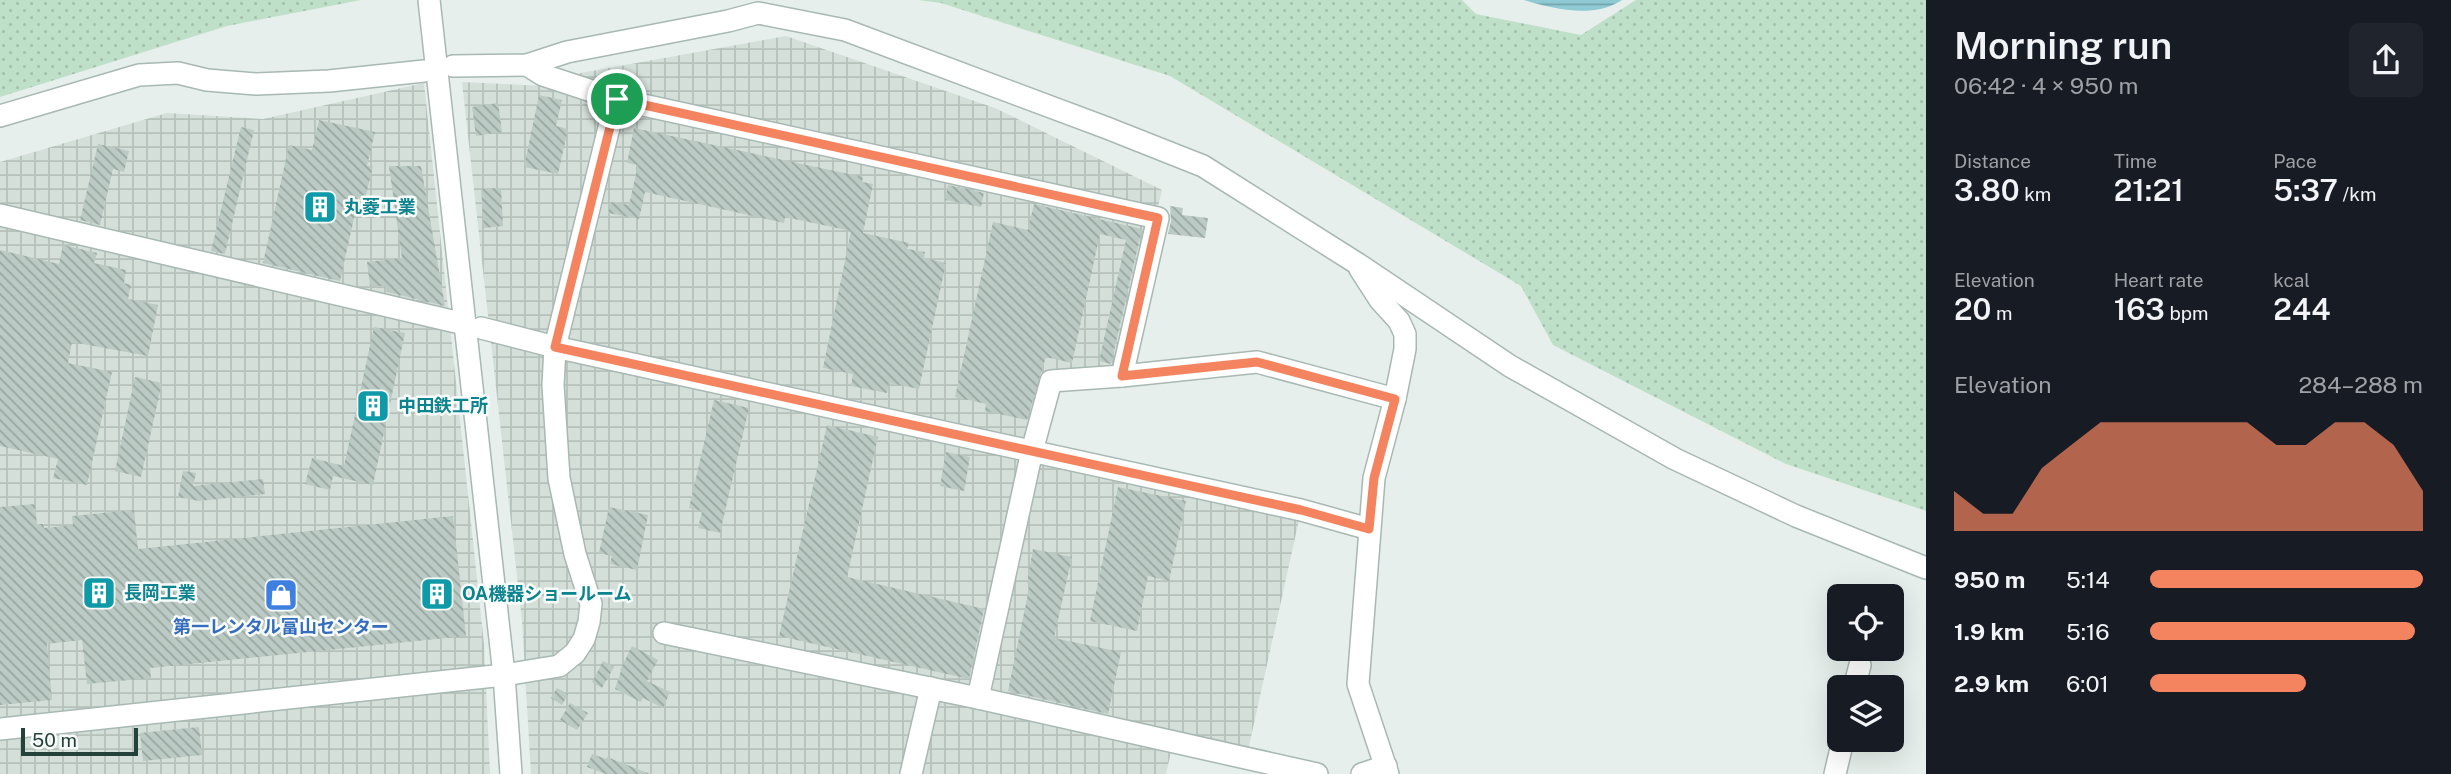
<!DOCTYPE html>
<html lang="en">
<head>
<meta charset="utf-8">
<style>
	:root { --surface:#171b24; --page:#20242c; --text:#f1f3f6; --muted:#9ea1a6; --accent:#f4845f }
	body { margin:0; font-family:"Public Sans","Noto Sans JP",sans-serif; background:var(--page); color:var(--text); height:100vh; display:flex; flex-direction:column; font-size:26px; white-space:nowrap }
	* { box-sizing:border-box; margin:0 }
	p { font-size:23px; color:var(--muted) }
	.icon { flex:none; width:38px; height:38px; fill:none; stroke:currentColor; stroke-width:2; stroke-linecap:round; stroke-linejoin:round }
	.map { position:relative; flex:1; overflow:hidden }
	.panel { display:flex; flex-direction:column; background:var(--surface); width:525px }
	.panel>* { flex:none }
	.tools { position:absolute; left:1827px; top:584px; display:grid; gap:14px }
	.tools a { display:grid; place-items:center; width:77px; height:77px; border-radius:10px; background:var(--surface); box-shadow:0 7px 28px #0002; font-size:35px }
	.scale { position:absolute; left:21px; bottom:18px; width:117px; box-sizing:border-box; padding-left:7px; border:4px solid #24423a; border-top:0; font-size:19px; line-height:24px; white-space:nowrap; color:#24423a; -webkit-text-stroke:5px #f7fbf9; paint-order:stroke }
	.pin { position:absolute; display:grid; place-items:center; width:60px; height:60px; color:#fff; margin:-30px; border:4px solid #fff; border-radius:50%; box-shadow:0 2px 7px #0007 }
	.round { display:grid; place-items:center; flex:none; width:74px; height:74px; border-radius:10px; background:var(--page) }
	.head { display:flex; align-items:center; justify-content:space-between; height:119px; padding:0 28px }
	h1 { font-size:38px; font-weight:600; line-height:52px }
	.metrics { display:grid; grid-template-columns:repeat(3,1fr); gap:10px; height:119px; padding:7px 28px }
	.metrics div { display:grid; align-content:center }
	.metrics b { font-size:30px; font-weight:600 }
	.metrics small { font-size:19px; font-weight:400 }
	.metrics p { font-size:19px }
	.chart { height:196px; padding:14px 28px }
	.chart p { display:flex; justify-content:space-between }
	.chart svg { width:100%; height:126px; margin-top:7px; fill:var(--accent); opacity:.7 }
	ul { padding:0 28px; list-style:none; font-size:23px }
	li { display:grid; grid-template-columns:112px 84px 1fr; align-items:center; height:52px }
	li i { height:18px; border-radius:9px; background:var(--accent) }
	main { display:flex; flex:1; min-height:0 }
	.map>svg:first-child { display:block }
</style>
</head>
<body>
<main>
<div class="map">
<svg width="1926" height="774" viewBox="0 0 1926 774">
	<defs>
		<pattern id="industrial-grid" width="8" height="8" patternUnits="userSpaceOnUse" patternTransform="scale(1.75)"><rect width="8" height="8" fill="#d4dfda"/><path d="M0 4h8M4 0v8" fill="none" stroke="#b6c1bc"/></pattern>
		<pattern id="grass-dots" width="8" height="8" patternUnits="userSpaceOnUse" patternTransform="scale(1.75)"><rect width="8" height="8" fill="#bfe0c8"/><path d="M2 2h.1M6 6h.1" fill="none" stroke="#a4c1ad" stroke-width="1.8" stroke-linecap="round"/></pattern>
		<pattern id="water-rules" width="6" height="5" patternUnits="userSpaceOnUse" patternTransform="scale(1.75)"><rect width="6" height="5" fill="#8ec9d4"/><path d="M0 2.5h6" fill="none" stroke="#74a5ad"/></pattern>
		<pattern id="building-back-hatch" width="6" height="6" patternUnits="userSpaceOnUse" patternTransform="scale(1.75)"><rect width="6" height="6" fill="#bbcac4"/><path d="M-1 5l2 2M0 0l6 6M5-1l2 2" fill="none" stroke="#98a6a0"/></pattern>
	</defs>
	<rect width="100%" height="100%" fill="#e6efeb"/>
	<g fill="url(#industrial-grid)">
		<path d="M786,36L995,108L1162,190L1118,370L1049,378L1026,462L1299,520L1247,755L1174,739L1166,774H531L522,621L462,82L546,86L581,73Z"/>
		<path d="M424,83L484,644L490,774H0V162L167,113L263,119Z"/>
	</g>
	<g fill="url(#grass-dots)">
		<path d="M0,0H361L227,26L0,97Z"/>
		<path d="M918,0H1462L1476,14L1581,35L1636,0H1926V511L1786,464L1553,345L1521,286L1170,76L941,3Z"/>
	</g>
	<path fill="url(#water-rules)" d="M1524,0H1622C1593,19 1554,9 1524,0Z"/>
	<g fill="url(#building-back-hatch)">
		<path d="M539,95L562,100L556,126L568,129L558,174L524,167Z"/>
		<path d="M498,103L502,132L476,136L472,107Z"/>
		<path d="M319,120L375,132L367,166H373L362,212L359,196L340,281L263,263L289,145L312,150Z"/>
		<path d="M241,127L254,130L225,254L211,251Z"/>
		<path d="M634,128L863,177L862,182L873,184L863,233L909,243L907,249L925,252L924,258L946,263L919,389L889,383L887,393L851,386L853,374L823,368L851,231L785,217L784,223L645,192L639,219L608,213L611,202L629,205L638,165L627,163Z"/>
		<path d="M98,144L129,151L124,172L113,169L100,225L80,220Z"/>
		<path d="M389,166H421L445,306L387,292L385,286H370L367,262L402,258Z"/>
		<path d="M948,185L984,193L981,207L945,200Z"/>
		<path d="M501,188L503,226L484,228L481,189Z"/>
		<path d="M1034,204L1142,229L1111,364L1099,361L1126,240L1100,234L1072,363L1046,357L1027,420L985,411L986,404L955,397L993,222L1028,230Z"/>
		<path d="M1170,206L1183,208L1182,215L1208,218L1205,238L1168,234L1171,221Z"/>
		<path d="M63,245L97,253L94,263L126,270L124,283L131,285L128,299L158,305L148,356L72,342L68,363L112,372L87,485L53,478L58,459L0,446V250L59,264Z"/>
		<path d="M374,327L405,333L373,485L333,476L330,490L305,484L312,458L344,466Z"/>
		<path d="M135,377L162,383L141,477L115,471Z"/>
		<path d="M714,400L749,408L720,533L698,528L702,511L689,508Z"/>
		<path d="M827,425L878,437L847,577L984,609L969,679L779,636Z"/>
		<path d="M946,452L970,457L964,491L940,486Z"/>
		<path d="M183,471L196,473L193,486L263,479L265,494L199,501L178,497Z"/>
		<path d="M1118,487L1186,501L1169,581L1148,576L1137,631L1090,621Z"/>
		<path d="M35,504L37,524H43L44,528L73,525L72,516L134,510L138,549L453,516L466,636L150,668L151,678L87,684L82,640L47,644L52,700L0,705V507Z"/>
		<path d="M609,507L648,515L637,570L610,564L612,556L599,553Z"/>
		<path d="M1033,549L1072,557L1054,638L1121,652L1108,714L1008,691L1030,584L1027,583Z"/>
		<path d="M632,646L658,660L647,681L670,692L663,708L643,698L641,702L615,689L621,671L620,670Z"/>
		<path d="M603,661L614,667L602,688L592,682Z"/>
		<path d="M557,688L568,694L562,705L551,698Z"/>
		<path d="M570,703L588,713L577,730L560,720Z"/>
		<path d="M199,727L202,755L143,761L140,733Z"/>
		<path d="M592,754L606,759L607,757L650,774H606L587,767Z"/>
	</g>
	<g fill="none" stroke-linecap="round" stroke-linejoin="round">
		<defs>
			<g id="minor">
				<path d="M429,0L504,675L511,774"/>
				<path d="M527,65L543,75L616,99L1158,218L1122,376L1051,381L1032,451L978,698"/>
				<path d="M453,66L527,65L567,52L728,21L758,13L845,30L1107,128L1203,166L1358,264L1510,366L1675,459L1796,516L1926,568"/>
				<path d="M0,116L139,75L178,73L207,80L256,84L329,81L424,71"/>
				<path d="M0,215L456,322"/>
				<path d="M1360,269L1380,300L1399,321L1405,334V349L1395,399L1374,478L1358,684L1388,774"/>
				<path d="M481,328L555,347L1301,510L1369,529"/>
				<path d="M1122,376L1257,362L1395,399"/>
				<path d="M664,633L978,698L1317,774"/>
				<path d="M1854,688L1860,665"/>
				<path d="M0,729L504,675L559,666L575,653L584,639L589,622L591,604L575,554L559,478L553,385L555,347L616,99"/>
				<path d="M911,774L931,688"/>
				<path d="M1362,774L1386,766"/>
				<path d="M1835,774L1843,740"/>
			</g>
		</defs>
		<use href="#minor" stroke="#a8b8b2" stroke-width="24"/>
		<use href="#minor" stroke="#fff" stroke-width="21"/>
	</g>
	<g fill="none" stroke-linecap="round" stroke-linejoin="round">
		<defs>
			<path id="route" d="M617,99L1158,218L1122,376L1257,362L1395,399L1374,478L1369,529L1301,510L555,347Z"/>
		</defs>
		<use href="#route" stroke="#fff" stroke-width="14"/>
		<use href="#route" stroke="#f4845f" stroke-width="9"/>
	</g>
	<defs>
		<symbol id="building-square" viewBox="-11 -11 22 22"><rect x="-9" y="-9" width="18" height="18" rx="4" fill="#0f9aa8" stroke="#f7fbf9"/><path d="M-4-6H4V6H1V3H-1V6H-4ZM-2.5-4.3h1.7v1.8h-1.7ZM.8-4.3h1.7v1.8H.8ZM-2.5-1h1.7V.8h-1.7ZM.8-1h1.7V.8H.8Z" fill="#fff"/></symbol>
		<symbol id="shop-square" viewBox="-11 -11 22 22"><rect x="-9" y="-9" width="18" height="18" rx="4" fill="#3f7fe0" stroke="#f7fbf9"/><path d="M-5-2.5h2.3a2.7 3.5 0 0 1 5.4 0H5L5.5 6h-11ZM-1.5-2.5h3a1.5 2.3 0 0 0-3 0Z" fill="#fff"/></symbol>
	</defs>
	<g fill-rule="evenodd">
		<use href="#building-square" x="301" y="188" width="38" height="38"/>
		<use href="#building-square" x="354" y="387" width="38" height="38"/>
		<use href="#building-square" x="80" y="574" width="38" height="38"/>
		<use href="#building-square" x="418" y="575" width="38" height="38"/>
		<use href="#shop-square" x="262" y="576" width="38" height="38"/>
	</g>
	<g text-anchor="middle" stroke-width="5" stroke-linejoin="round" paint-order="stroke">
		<g font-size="18" font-weight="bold" fill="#0d838f" stroke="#f7fbf9" text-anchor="start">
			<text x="344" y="213">丸菱工業</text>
			<text x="398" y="412">中田鉄工所</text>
			<text x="124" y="599">長岡工業</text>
			<text x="462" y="600">OA機器ショールーム</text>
		</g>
		<g font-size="18" font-weight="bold" fill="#366cbe" stroke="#f7fbf9">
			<text x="281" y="633">第一レンタル富山センター</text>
		</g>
	</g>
</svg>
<div class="tools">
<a><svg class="icon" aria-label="locate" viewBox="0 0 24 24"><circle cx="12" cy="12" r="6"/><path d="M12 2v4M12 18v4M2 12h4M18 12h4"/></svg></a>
<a><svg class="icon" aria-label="layers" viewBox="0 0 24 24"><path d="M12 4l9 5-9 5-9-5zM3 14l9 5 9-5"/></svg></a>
</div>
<div class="scale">50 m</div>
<div class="pin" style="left:617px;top:99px;background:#1e9e55"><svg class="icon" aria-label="arrive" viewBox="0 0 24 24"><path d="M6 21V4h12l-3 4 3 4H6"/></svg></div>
</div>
<section class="panel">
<div class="head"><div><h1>Morning run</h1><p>06:42 · 4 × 950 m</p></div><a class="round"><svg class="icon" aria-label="share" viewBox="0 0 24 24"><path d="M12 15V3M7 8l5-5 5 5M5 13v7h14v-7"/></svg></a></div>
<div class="metrics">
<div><p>Distance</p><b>3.80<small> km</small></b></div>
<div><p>Time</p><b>21:21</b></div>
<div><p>Pace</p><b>5:37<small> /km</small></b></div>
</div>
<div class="metrics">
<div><p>Elevation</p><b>20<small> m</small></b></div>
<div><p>Heart rate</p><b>163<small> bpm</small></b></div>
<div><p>kcal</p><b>244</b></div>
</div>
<div class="chart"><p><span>Elevation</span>284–288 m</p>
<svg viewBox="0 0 160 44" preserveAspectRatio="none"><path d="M0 44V30L10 38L20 38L30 22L40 14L50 6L60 6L70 6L80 6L90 6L100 6L110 14L120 14L130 6L140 6L150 14L160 30V44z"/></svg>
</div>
<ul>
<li><b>950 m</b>5:14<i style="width:100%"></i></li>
<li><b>1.9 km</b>5:16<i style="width:97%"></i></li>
<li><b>2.9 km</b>6:01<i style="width:57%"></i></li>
</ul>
</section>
</main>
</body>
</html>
